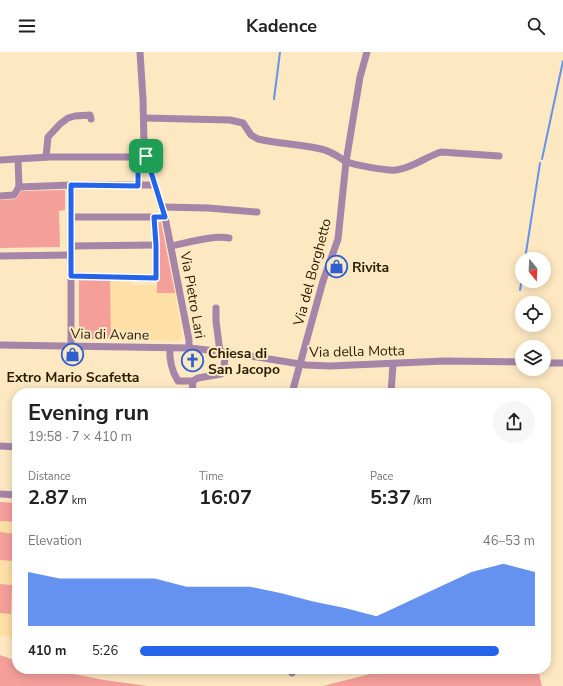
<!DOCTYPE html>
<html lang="en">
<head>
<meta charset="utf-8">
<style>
	:root { --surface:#fff; --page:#f6f6f6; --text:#222; --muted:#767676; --accent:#2563eb }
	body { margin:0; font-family:"Nunito Sans",sans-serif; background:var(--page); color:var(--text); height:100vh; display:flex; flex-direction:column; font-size:15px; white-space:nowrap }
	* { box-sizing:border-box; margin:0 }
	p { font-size:13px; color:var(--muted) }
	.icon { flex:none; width:22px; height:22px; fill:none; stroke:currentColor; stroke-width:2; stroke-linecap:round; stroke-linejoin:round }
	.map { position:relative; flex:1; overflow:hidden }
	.panel { position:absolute; left:12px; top:336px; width:539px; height:286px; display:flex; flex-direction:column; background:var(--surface); border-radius:16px; box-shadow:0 2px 10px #0003 }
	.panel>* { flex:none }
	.needle { width:26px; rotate:162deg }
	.buttons { position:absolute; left:515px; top:200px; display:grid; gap:8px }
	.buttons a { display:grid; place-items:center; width:36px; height:36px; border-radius:50%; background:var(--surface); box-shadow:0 2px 10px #0003; font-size:20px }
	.pin { position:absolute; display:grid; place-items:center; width:34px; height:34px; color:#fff; margin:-17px; border-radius:8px; box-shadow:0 2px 6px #0006 }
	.round { display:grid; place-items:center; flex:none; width:42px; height:42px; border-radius:21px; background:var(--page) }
	.head { display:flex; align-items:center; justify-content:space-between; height:68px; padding:0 16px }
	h1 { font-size:22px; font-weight:700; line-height:30px }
	.metrics { display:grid; grid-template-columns:repeat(3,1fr); gap:6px; height:68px; padding:4px 16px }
	.metrics div { display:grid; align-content:center }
	.metrics b { font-size:20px; font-weight:700 }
	.metrics small { font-size:11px; font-weight:400 }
	.metrics p { font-size:11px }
	.chart { height:112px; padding:8px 16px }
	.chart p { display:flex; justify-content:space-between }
	.chart svg { width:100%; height:72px; margin-top:4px; fill:var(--accent); opacity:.7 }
	ul { padding:0 16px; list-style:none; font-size:13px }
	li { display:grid; grid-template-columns:64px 48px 1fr; align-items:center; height:30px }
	li i { height:10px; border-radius:5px; background:var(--accent) }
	header { display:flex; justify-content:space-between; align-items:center; height:52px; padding:0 16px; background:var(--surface); font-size:18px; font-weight:700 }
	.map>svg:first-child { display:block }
</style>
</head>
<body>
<header><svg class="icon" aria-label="menu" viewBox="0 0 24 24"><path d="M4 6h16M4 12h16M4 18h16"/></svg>Kadence<svg class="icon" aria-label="search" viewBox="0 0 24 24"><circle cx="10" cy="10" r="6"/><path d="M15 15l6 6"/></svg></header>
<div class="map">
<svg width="563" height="634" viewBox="0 0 563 634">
	<rect width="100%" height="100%" fill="#fde8c2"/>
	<g fill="#fee0a6">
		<path d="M110,227H132V233H156L157,241H175L182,284L181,287L178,289L111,287Z"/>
		<path d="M0,469L17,470V589L0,583Z"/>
	</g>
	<g fill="#f59f9b">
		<path d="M65,138V158L59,159L60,195L0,196V148L16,147L21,139Z"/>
		<path d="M156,170H161L175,241H157Z"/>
		<path d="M79,227H110L111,287H79Z"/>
		<path d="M0,450L17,451V470L0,469Z"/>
		<path d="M0,480L16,482L14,509L0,508Z"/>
		<path d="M0,532L12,533L11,562L0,561Z"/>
		<path d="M0,603L17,609V617H48L104,628L148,634H0Z"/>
		<path d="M390,617H538L542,634H323Z"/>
	</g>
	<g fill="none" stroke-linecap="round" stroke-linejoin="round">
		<g stroke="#6792ea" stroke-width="2">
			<path d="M274,47L280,0"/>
			<path d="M542,107L563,9"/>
			<path d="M525,207L540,111"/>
			<path d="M520,238L522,226"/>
		</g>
		<path stroke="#a585a8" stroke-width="5" d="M138,104V133"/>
		<g stroke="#a585a8" stroke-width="7">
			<path d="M140,0L143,47L144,91L146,105L165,165L189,288V296"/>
			<path d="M144,66L230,68L243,71L251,83L258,87C278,92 300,92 321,97C331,99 337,104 345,109C352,113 388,119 396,118C413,116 425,105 441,100L499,104"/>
			<path d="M46,105L48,85L60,72L68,66L75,64L90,63L91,67"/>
			<path d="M18,107L19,135"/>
			<path d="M0,108L49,105H146"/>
			<path d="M71,133H155"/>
			<path d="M19,135L71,133V294"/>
			<path d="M0,144L14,143L19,135"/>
			<path d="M162,155L208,156L257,160"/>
			<path d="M71,165H165"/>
			<path d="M71,194L156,193"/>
			<path d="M171,194C187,191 212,183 229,186"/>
			<path d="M0,204L71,203"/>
			<path d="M71,224L156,226V193L154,165"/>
			<path d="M216,256V269L220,300"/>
			<path d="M0,293L189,296L226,300L306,313L330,314L444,309L522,310"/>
			<path d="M170,296C169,307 172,320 178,329H193"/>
			<path d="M544,311H563"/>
			<path d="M192,341L193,329L198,326L221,322L223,320L226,300"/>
			<path d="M292,341L323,229L338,187L346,110L360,25L367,0"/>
			<path d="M391,341L393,312"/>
			<path d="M0,394L17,395"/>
			<path d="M0,442L17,443"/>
			<path d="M292,621V617"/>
		</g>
	</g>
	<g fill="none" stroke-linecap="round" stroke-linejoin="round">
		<defs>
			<path id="route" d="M138,104H146L165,165H154L156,193V226L71,224V133L138,134Z"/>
		</defs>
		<use href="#route" stroke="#fff" stroke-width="8"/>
		<use href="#route" stroke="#2563eb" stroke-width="5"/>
	</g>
	<defs>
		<symbol id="shop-ring" viewBox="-11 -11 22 22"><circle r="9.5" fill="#fde8c2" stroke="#2e60cf" stroke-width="1.5"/><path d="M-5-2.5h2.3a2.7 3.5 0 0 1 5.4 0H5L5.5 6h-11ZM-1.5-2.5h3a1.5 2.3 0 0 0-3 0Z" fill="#2e60cf"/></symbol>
		<symbol id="church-ring" viewBox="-11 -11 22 22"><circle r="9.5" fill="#fde8c2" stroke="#2e60cf" stroke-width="1.5"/><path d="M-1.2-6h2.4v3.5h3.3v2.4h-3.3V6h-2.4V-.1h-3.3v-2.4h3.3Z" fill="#2e60cf"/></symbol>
	</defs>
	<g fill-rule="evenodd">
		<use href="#shop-ring" x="324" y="202" width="25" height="25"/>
		<use href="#shop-ring" x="60" y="290" width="25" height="25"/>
		<use href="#church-ring" x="180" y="296" width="25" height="25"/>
	</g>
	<g text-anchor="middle" stroke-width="4" stroke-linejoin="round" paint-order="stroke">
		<g font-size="14" font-weight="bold" fill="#2a1d02" stroke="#fde8c2" text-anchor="start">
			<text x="352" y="220">Rivita</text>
			<text x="208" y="306">Chiesa di<tspan x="208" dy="16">San Jacopo</tspan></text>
			<text x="73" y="330" text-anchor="middle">Extro Mario Scafetta</text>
		</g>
		<g font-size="14" fill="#2a1d02" stroke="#fde8c2">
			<text transform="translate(312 220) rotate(-75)" y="5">Via del Borghetto</text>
			<text transform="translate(193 243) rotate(80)" y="5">Via Pietro Lari</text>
			<text transform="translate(110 282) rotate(1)" y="5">Via di Avane</text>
			<text transform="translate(357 299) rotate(-1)" y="5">Via della Motta</text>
		</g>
	</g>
</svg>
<div class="buttons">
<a><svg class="needle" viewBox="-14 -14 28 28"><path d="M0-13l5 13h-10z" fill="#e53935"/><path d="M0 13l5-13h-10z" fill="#767676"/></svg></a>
<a><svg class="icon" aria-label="locate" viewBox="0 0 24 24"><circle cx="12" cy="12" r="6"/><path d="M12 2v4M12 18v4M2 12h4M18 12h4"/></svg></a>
<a><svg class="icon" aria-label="layers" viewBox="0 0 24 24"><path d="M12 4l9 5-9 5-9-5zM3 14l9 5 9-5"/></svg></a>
</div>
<div class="pin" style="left:146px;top:104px;background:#1e9e55"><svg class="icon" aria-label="arrive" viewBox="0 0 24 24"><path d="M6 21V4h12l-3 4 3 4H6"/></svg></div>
<section class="panel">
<div class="head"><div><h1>Evening run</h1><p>19:58 · 7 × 410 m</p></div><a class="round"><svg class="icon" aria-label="share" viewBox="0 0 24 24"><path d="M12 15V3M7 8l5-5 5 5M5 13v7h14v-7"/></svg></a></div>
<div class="metrics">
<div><p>Distance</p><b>2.87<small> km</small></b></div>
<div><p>Time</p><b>16:07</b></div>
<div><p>Pace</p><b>5:37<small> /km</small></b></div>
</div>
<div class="chart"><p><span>Elevation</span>46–53 m</p>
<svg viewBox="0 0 160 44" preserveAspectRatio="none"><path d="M0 44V11L10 15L20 15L30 15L40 15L50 20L60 20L70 20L80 24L90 29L100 33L110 38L120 29L130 20L140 11L150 6L160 11V44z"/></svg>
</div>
<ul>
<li><b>410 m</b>5:26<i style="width:91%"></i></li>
</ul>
</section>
</div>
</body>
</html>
